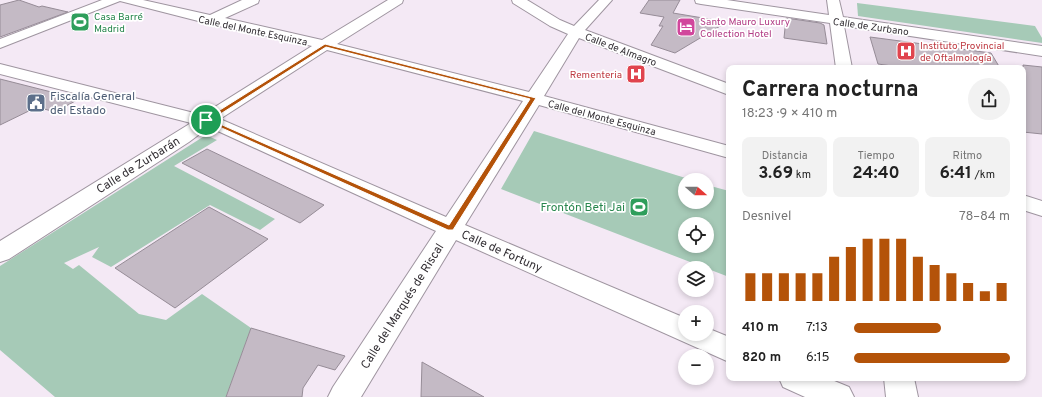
<!DOCTYPE html>
<html lang="es">
<head>
<meta charset="utf-8">
<style>
	:root { --surface:#fff; --page:#f2f2f2; --text:#222; --muted:#767676; --accent:#b45309 }
	body { margin:0; font-family:Overpass,sans-serif; background:var(--page); color:var(--text); height:100vh; display:flex; flex-direction:column; font-size:15px; white-space:nowrap }
	* { box-sizing:border-box; margin:0 }
	p { font-size:13px; color:var(--muted) }
	.icon { flex:none; width:22px; height:22px; fill:none; stroke:currentColor; stroke-width:2; stroke-linecap:round; stroke-linejoin:round }
	.map { position:relative; flex:1; overflow:hidden }
	.panel { position:absolute; left:726px; top:65px; width:300px; height:316px; display:flex; flex-direction:column; background:var(--surface); border-radius:8px; box-shadow:0 2px 6px #0003 }
	.panel>* { flex:none }
	.needle { width:26px; rotate:110deg }
	.tools { position:absolute; left:678px; top:173px; display:grid; gap:8px }
	.tools a { display:grid; place-items:center; width:36px; height:36px; border-radius:50%; background:var(--surface); box-shadow:0 2px 6px #0003; font-size:20px }
	.pin { position:absolute; display:grid; place-items:center; width:34px; height:34px; color:#fff; margin:-17px; border:2px solid #fff; border-radius:50%; box-shadow:0 1px 4px #0007 }
	.round { display:grid; place-items:center; flex:none; width:42px; height:42px; border-radius:21px; background:var(--page) }
	.overview { display:flex; align-items:center; justify-content:space-between; height:68px; padding:0 16px }
	h1 { font-size:22px; font-weight:700; line-height:30px }
	.stats { display:grid; grid-template-columns:repeat(3,1fr); gap:6px; height:68px; padding:4px 16px }
	.stats div { display:grid; align-content:center; border-radius:8px; background:var(--page); text-align:center }
	.stats b { font-size:17px; font-weight:700 }
	.stats small { font-size:11px; font-weight:400 }
	.stats p { font-size:11px }
	.chart { height:112px; padding:8px 16px }
	.chart p { display:flex; justify-content:space-between }
	.chart svg { width:100%; height:72px; margin-top:4px; stroke:var(--accent); stroke-width:6 }
	ul { padding:0 16px; list-style:none; font-size:13px }
	li { display:grid; grid-template-columns:64px 48px 1fr; align-items:center; height:30px }
	li i { height:10px; border-radius:5px; background:var(--accent) }
	.map>svg:first-child { display:block }
</style>
</head>
<body>
<div class="map">
<svg width="1042" height="397" viewBox="0 0 1042 397">
	<rect width="100%" height="100%" fill="#f4e9f5"/>
	<g fill="#a6cab7" fill-rule="evenodd">
		<path d="M857,3L1035,26L1042,38V43L858,16Z"/>
		<path d="M534,131L692,180H685V202H707V185L729,191V277L501,189ZM685,224H707V246H685Z"/>
		<path d="M206,135L217,140L174,166L275,219L260,230L210,205L111,267L92,257L99,247L64,263L73,269L79,265L139,314L166,320L202,294L251,328L226,397H55L0,350V266Z"/>
	</g>
	<g fill="#c4bac5" stroke="#968c97">
		<path d="M19,0L39,7L42,6L68,12L0,37V5Z"/>
		<path d="M649,0H680L673,13L727,22L675,53L651,45L663,26H659L664,17L640,13Z"/>
		<path d="M786,18L820,23L824,25L827,44L784,38Z"/>
		<path d="M870,37L991,53L1000,68H906L878,64Z"/>
		<path d="M1023,65L1042,67V134L1023,132Z"/>
		<path d="M0,79L79,99L55,112L37,107L0,125Z"/>
		<path d="M207,149L324,205L300,223L182,163Z"/>
		<path d="M209,207L268,239L175,308L115,268Z"/>
		<path d="M251,328L345,356L335,370L318,365L303,388L302,397H226Z"/>
		<path d="M422,362L484,397H421Z"/>
	</g>
	<g fill="none" stroke-linecap="round" stroke-linejoin="round">
		<defs>
			<g id="minor">
				<path d="M102,0H143L210,15L242,0H259L258,3L225,18L322,40L388,0H403L402,3L337,44L529,92L568,34L550,26L513,3L512,0H527L560,20L574,26L599,0H612L585,30L729,84V95L579,38L544,96L729,146V158L539,105L465,225L685,318V334H707V328L729,337V362L456,240L361,397H328L333,387L436,231L209,127L189,142L9,259L0,262V241L191,123L0,74V64L202,115L312,46L210,24L120,1L0,48V39ZM327,50L523,101L446,217L220,119Z"/>
				<path d="M695,0H727L829,15L827,0H839L843,17L1042,46V56L844,26L852,68H836L830,23L701,4L696,3Z"/>
				<path d="M1023,195L1042,201V216L1023,210Z"/>
				<path d="M779,378H827L849,387L854,397H805L783,387Z"/>
				<path d="M884,378H914L918,397H886Z"/>
			</g>
		</defs>
		<use href="#minor" stroke="#9f95a0" stroke-width="2"/>
		<use href="#minor" fill="#fff" fill-rule="evenodd"/>
	</g>
	<path fill="#b45309" stroke="#fff" fill-rule="evenodd" d="M325,44L536,98L453,230H448L204,120ZM326,47L530,99L449,225L211,120Z"/>
	<defs>
		<symbol id="stadium-square" viewBox="-11 -11 22 22"><rect x="-9" y="-9" width="18" height="18" rx="4" fill="#2e9e5b" stroke="#fff"/><path d="M0-5a6.5 5 0 1 0 0 10a6.5 5 0 1 0 0-10ZM-3.5-1.8h7v3.6h-7Z" fill="#fff"/></symbol>
		<symbol id="hotel-square" viewBox="-11 -11 22 22"><rect x="-9" y="-9" width="18" height="18" rx="4" fill="#d1479c" stroke="#fff"/><path d="M-6-4.5h1.5V1H6V5H4.5V3h-9V5H-6ZM-4 0a1.8 1.8 0 1 1 3.6 0ZM.5 0V-2.5h3Q6-2.5 6 0Z" fill="#fff"/></symbol>
		<symbol id="hospital-square" viewBox="-11 -11 22 22"><rect x="-9" y="-9" width="18" height="18" rx="4" fill="#e0444e" stroke="#fff"/><path d="M-5-5h3v3.5h4V-5h3V5h-3V1.5h-4V5h-3Z" fill="#fff"/></symbol>
		<symbol id="civic-square" viewBox="-11 -11 22 22"><rect x="-9" y="-9" width="18" height="18" rx="4" fill="#5c6f8a" stroke="#fff"/><path d="M-.6-6.5H3V-4.5H.6V-3L4-1V1h2V6H-6V1h2V-1L-.6-3ZM-1.2 2.5V6h2.4V2.5Z" fill="#fff"/></symbol>
	</defs>
	<g fill-rule="evenodd">
		<use href="#stadium-square" x="69" y="11" width="22" height="22"/>
		<use href="#hotel-square" x="675" y="16" width="22" height="22"/>
		<use href="#hospital-square" x="895" y="40" width="22" height="22"/>
		<use href="#hospital-square" x="625" y="63" width="22" height="22"/>
		<use href="#civic-square" x="25" y="92" width="22" height="22"/>
		<use href="#stadium-square" x="628" y="196" width="22" height="22"/>
	</g>
	<g text-anchor="middle" stroke-width="3.5" stroke-linejoin="round" paint-order="stroke">
		<g font-size="10" fill="#27864d" stroke="#fff" text-anchor="start">
			<text x="94" y="20">Casa Barré<tspan x="94" dy="12">Madrid</tspan></text>
		</g>
		<g font-size="10" fill="#b23c85" stroke="#fff" text-anchor="start">
			<text x="700" y="25">Santo Mauro Luxury<tspan x="700" dy="12">Collection Hotel</tspan></text>
		</g>
		<g font-size="10" fill="#322e33" stroke="#fff">
			<text transform="translate(871 26) rotate(8)" y="4">Calle de Zurbano</text>
			<text transform="translate(253 30) rotate(12)" y="4">Calle del Monte Esquinza</text>
			<text transform="translate(621 49) rotate(21)" y="4">Calle de Almagro</text>
			<text transform="translate(602 117) rotate(15)" y="4">Calle del Monte Esquinza</text>
		</g>
		<g font-size="10" fill="#be3a42" stroke="#fff" text-anchor="start">
			<text x="920" y="49">Instituto Provincial<tspan x="920" dy="12">de Oftalmología</tspan></text>
			<text x="622" y="78" text-anchor="end">Rementeria</text>
		</g>
		<g font-size="12" fill="#4e5e75" stroke="#fff" text-anchor="start">
			<text x="50" y="100">Fiscalía General<tspan x="50" dy="14">del Estado</tspan></text>
		</g>
		<g font-size="12" fill="#322e33" stroke="#fff">
			<text transform="translate(138 165) rotate(-32)" y="4">Calle de Zurbarán</text>
			<text transform="translate(502 251) rotate(24)" y="4">Calle de Fortuny</text>
			<text transform="translate(402 306) rotate(-58)" y="4">Calle del Marqués de Riscal</text>
		</g>
		<g font-size="12" fill="#27864d" stroke="#fff" text-anchor="end">
			<text x="625" y="211">Frontón Beti Jai</text>
		</g>
	</g>
</svg>
<div class="tools">
<a><svg class="needle" viewBox="-14 -14 28 28"><path d="M0-13l5 13h-10z" fill="#e53935"/><path d="M0 13l5-13h-10z" fill="#767676"/></svg></a>
<a><svg class="icon" aria-label="locate" viewBox="0 0 24 24"><circle cx="12" cy="12" r="6"/><path d="M12 2v4M12 18v4M2 12h4M18 12h4"/></svg></a>
<a><svg class="icon" aria-label="layers" viewBox="0 0 24 24"><path d="M12 4l9 5-9 5-9-5zM3 14l9 5 9-5"/></svg></a>
<a>+</a>
<a>−</a>
</div>
<div class="pin" style="left:206px;top:120px;background:#1e9e55"><svg class="icon" aria-label="arrive" viewBox="0 0 24 24"><path d="M6 21V4h12l-3 4 3 4H6"/></svg></div>
<section class="panel">
<div class="overview"><div><h1>Carrera nocturna</h1><p>18:23 · 9 × 410 m</p></div><a class="round"><svg class="icon" aria-label="share" viewBox="0 0 24 24"><path d="M12 15V3M7 8l5-5 5 5M5 13v7h14v-7"/></svg></a></div>
<div class="stats">
<div><p>Distancia</p><b>3.69<small> km</small></b></div>
<div><p>Tiempo</p><b>24:40</b></div>
<div><p>Ritmo</p><b>6:41<small> /km</small></b></div>
</div>
<div class="chart"><p><span>Desnivel</span>78–84 m</p>
<svg viewBox="0 0 160 44" preserveAspectRatio="none"><path d="M5 44V27M15 44V27M25 44V27M35 44V27M45 44V27M55 44V17M65 44V11M75 44V6M85 44V6M95 44V6M105 44V17M115 44V22M125 44V27M135 44V33M145 44V38M155 44V33"/></svg>
</div>
<ul>
<li><b>410 m</b>7:13<i style="width:56%"></i></li>
<li><b>820 m</b>6:15<i style="width:100%"></i></li>
</ul>
</section>
</div>
</body>
</html>
